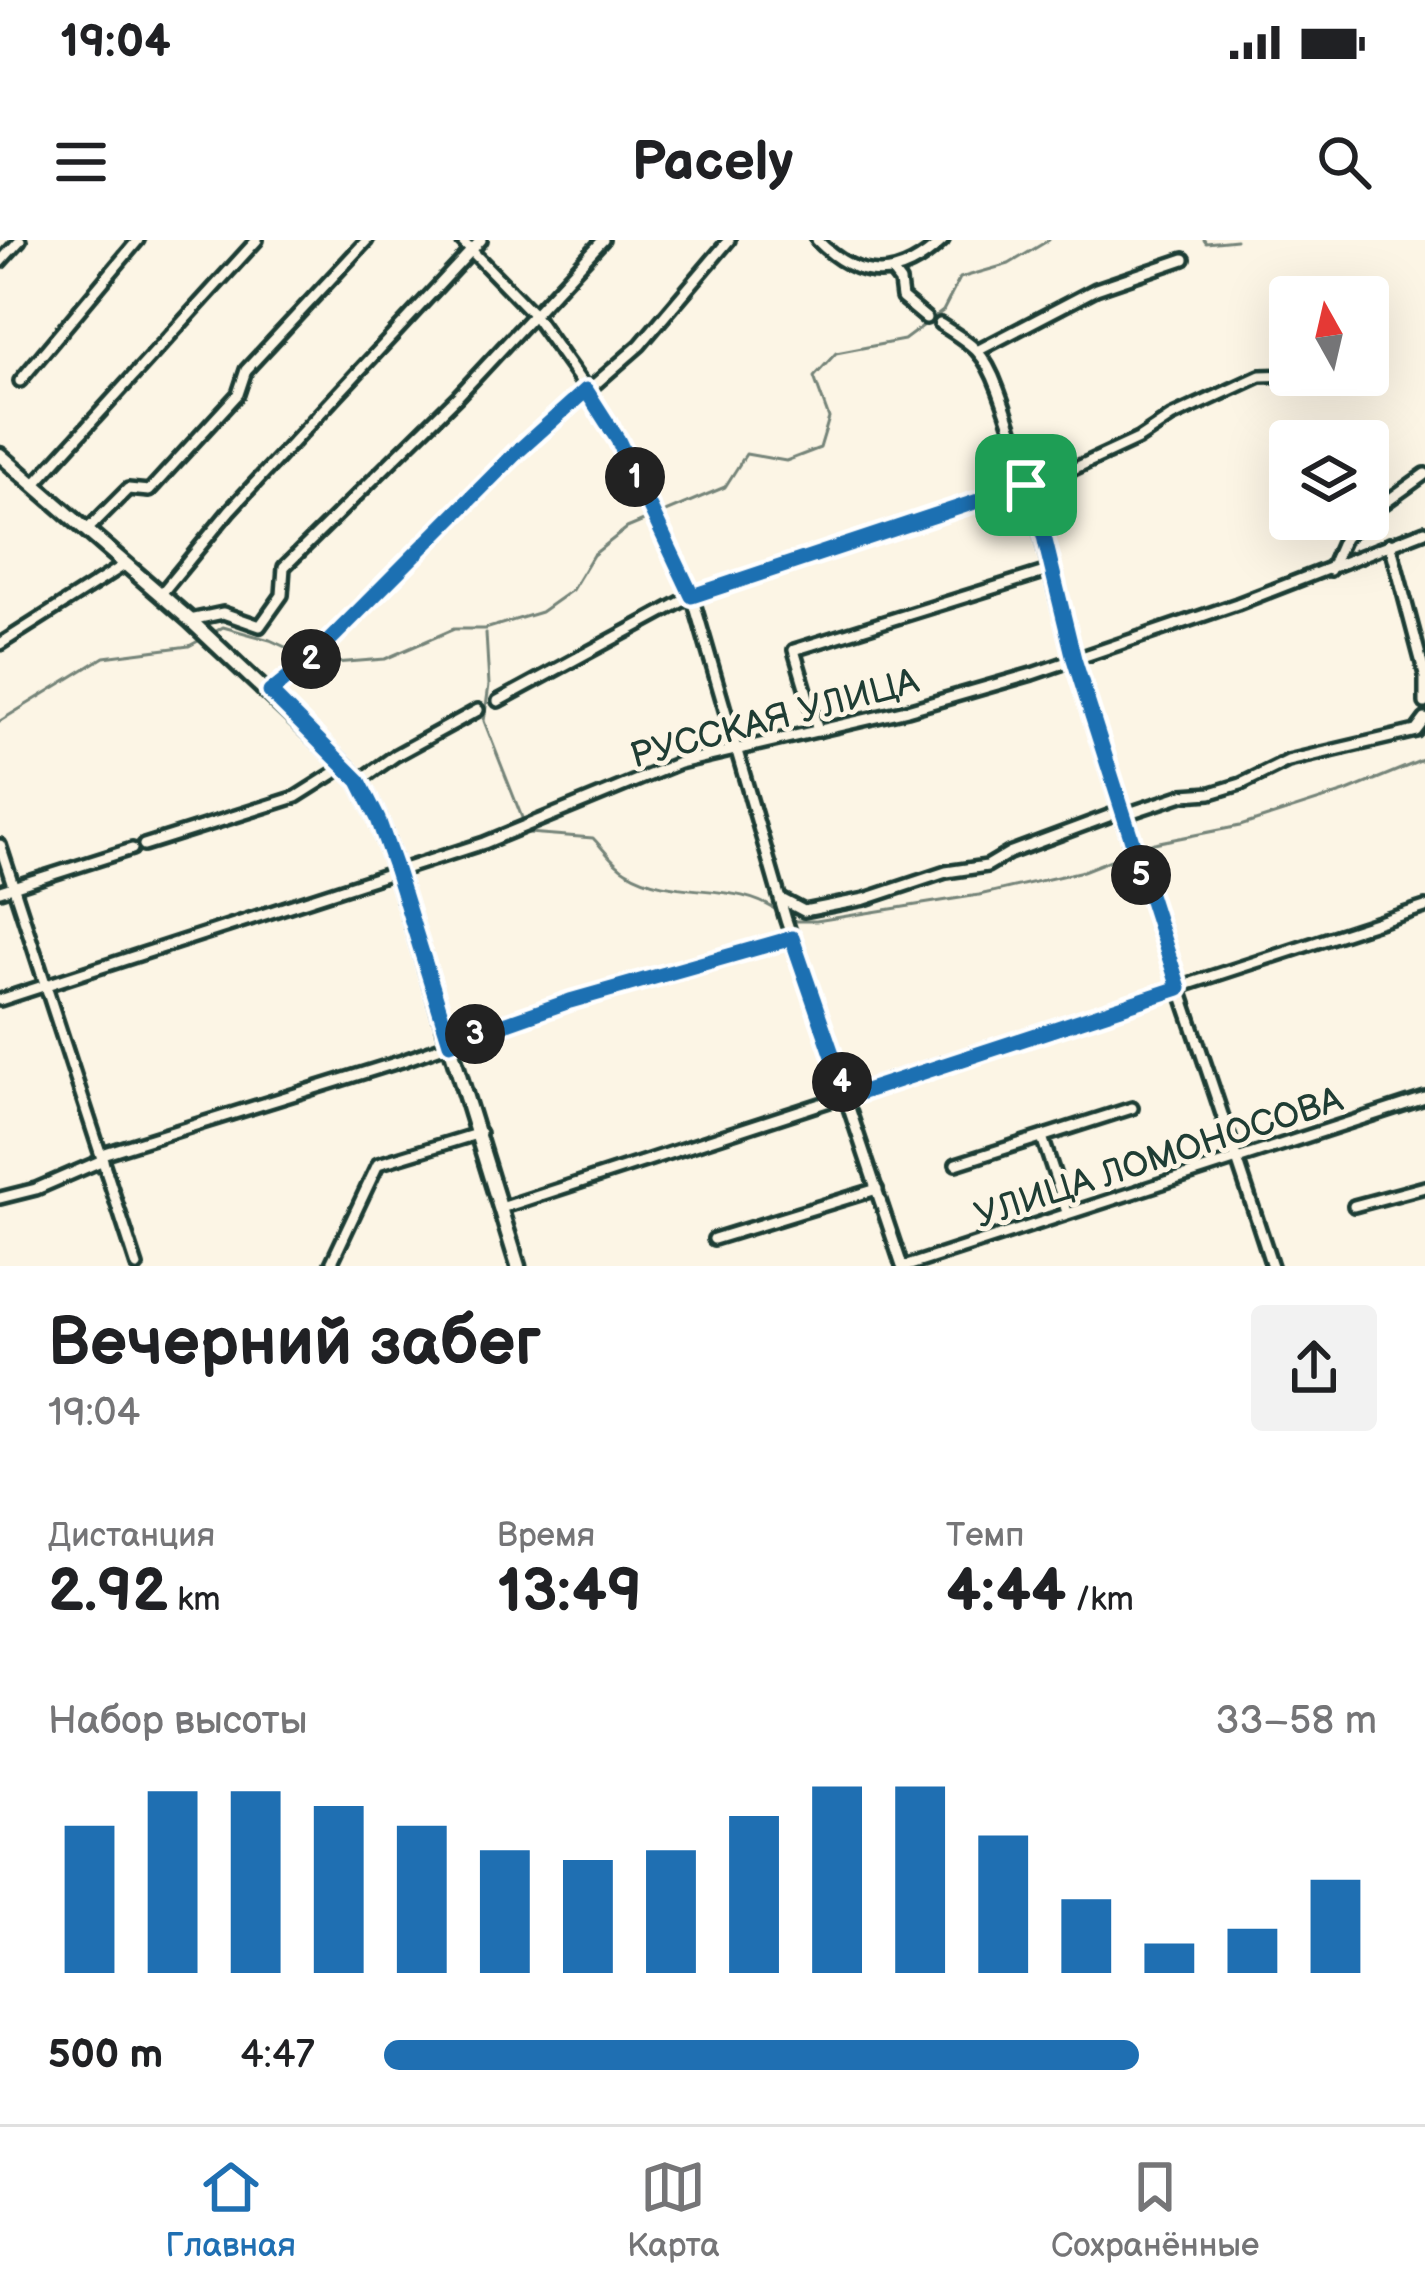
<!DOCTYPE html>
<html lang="ru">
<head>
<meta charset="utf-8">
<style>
	:root { --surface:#fff; --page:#f2f2f2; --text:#202124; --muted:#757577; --line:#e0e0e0; --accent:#1f6fb2 }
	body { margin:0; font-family:"Balsamiq Sans",sans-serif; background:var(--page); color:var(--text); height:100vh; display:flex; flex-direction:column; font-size:45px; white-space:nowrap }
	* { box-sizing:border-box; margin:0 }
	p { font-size:39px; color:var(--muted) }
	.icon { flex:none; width:66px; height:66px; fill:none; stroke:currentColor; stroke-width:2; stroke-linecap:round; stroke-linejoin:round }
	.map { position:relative; height:1026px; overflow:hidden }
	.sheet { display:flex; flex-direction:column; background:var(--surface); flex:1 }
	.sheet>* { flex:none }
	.needle { width:78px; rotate:352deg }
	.fabs { position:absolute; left:1269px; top:36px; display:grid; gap:24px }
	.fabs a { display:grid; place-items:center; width:120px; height:120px; border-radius:12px; background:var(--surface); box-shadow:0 12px 48px #0002; font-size:60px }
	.pin { position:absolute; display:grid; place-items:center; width:102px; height:102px; color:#fff; margin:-51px; border-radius:24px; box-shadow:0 6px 18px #0006 }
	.km { position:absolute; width:60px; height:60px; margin:-30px; border-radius:50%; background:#222; color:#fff; font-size:33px; line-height:60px; text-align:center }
	.round { display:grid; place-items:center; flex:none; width:126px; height:126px; border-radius:12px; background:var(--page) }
	.summary { display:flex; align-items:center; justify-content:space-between; height:204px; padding:0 48px }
	h1 { font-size:66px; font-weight:700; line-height:90px }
	.metrics { display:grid; grid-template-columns:repeat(3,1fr); gap:18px; height:204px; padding:12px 48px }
	.metrics div { display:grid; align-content:center }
	.metrics b { font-size:60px; font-weight:700 }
	.metrics small { font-size:33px; font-weight:400 }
	.metrics p { font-size:33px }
	.chart { height:336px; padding:24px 48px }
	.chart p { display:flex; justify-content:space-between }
	.chart svg { width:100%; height:216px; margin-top:12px; stroke:var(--accent); stroke-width:6 }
	ul { padding:0 48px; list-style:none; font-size:39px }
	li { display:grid; grid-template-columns:192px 144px 1fr; align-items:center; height:90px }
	li i { height:30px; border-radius:15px; background:var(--accent) }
	.status { display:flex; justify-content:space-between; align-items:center; height:84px; padding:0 60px; background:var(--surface); direction:ltr }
	.status svg { height:33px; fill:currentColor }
	header { display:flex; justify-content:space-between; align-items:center; height:156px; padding:0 48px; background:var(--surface); font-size:54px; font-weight:700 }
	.menu { display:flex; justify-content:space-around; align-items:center; height:168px; border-top:3px solid var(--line); background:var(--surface); font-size:33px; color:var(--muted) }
	.menu a { display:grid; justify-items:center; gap:6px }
	.menu .active { color:var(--accent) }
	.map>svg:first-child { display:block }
</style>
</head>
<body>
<div class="status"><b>19:04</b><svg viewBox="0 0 49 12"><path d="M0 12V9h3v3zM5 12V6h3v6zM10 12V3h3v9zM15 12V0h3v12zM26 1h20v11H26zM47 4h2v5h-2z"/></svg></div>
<header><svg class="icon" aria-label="menu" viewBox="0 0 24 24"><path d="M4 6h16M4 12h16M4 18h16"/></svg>Pacely<svg class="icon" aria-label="search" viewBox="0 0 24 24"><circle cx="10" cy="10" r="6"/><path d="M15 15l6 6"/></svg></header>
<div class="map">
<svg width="1425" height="1026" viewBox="0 0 1425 1026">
	<rect width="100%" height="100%" fill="#fcf5e5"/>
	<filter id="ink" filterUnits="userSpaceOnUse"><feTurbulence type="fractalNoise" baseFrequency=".00833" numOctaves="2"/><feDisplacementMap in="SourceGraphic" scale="24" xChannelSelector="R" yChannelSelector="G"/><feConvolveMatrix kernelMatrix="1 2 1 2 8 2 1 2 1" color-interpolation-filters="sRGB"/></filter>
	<g filter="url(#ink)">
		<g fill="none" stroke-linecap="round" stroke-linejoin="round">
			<g stroke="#758479" stroke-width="3">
				<path d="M1204,0L1206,3L1236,0"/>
				<path d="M486,393L489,445L484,481L528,593L593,598C603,608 613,624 626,631C672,660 736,640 779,672"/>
				<path d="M210,395L223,387L270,400L307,417"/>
				<path d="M316,421L322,424L385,419L454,389H485L541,372L572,350L593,315L627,288L725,247L746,214L786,221L820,208L829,178L814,137L836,113L904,100L943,71L960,38L1009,24L1049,0"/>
				<path d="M0,481L104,417L189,406L202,399"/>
				<path d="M792,681H816L979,655L1083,631L1154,603L1240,586L1345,552L1425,519"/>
			</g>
			<defs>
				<g id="minor">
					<path d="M461,0L533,74L587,150L618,200L692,356L786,680L902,1026"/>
					<path d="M817,0C860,44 901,41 943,0"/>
					<path d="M0,22L20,0"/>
					<path d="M894,34L900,42L902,58L926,78"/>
					<path d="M940,84C973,105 984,111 998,149C1031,237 1048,330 1074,421C1135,624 1207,824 1272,1026"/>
					<path d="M979,110L1096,49L1184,19"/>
					<path d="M20,141L138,0"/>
					<path d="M34,245L257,0"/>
					<path d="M1368,275L1425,234"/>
					<path d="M87,290L128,249L149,251L238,154L246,130L367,0"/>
					<path d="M1390,303L1425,435V463"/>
					<path d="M1330,330L1344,298L1364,279"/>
					<path d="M161,354L230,270L481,0"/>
					<path d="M190,380L223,373L260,386L282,355L284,327L457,157L603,0"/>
					<path d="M0,404L126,324"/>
					<path d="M270,452L312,418L516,213L640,105L729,0"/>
					<path d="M498,461L692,356L1071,230L1138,199L1171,177L1260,136L1298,135"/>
					<path d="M818,491L794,410L1051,330"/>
					<path d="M359,541L396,515L478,470"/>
					<path d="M0,605L137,1026"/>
					<path d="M144,605L296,557L345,526"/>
					<path d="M0,651L132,609"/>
					<path d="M783,660L804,671L865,659L946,632L987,626L1009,613L1122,571L1132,572L1183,555L1211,553L1241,544L1288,521L1416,491L1425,479"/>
					<path d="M0,760L484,603L679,523L907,470L1032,434L1237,364L1425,291"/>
					<path d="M1042,897L1067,972"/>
					<path d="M102,914L402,821L570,761L792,697"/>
					<path d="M956,924L1132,868"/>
					<path d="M0,958L36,949L103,920"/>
					<path d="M1354,966L1425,947"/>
					<path d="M501,968L1425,667"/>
					<path d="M714,999L877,949"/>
					<path d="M330,1026L378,924L480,893"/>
					<path d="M907,1026L1425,858"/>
				</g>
				<path id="major" d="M0,215L190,380L346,527L359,541L378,579L396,630L518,1026"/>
			</defs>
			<use href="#minor" stroke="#1f3d34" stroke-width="18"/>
			<use href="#major" stroke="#1f3d34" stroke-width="21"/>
			<use href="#minor" stroke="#fcf5e5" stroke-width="9"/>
			<use href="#major" stroke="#fcf5e5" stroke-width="12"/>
		</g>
	</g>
	<g fill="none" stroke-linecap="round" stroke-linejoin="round" filter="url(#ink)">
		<defs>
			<path id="route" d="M586,150L618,200L692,356L1026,245L1040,280L1074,419L1179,748L847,857L792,698L570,761L450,803L396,630L378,579L359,541L270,452L312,418L516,213Z"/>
		</defs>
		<use href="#route" stroke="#fff" stroke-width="24"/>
		<use href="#route" stroke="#1f6fb2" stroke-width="15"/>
	</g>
	<g text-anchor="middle" stroke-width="10" stroke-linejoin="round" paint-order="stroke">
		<g font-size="36" fill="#1f3d34" stroke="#fcf5e5">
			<text transform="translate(774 477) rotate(-15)" y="13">РУССКАЯ УЛИЦА</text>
			<text transform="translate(1158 916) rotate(-18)" y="13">УЛИЦА ЛОМОНОСОВА</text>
		</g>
	</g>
</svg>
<div class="fabs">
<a><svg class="needle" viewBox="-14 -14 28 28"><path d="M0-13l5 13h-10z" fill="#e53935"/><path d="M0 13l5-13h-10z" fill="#757577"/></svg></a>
<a><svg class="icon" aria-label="layers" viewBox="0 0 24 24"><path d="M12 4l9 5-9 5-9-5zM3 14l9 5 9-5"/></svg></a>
</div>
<div class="pin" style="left:1026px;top:245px;background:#1e9e55"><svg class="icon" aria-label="arrive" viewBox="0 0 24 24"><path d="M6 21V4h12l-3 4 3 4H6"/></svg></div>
<b class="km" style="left:635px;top:237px">1</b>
<b class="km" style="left:311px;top:419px">2</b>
<b class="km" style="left:475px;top:794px">3</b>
<b class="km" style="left:842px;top:842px">4</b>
<b class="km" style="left:1141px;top:635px">5</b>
</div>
<section class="sheet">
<div class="summary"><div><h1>Вечерний забег</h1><p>19:04</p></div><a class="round"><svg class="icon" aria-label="share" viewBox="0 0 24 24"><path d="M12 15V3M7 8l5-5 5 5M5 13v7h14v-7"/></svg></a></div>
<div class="metrics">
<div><p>Дистанция</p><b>2.92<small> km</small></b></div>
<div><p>Время</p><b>13:49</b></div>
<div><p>Темп</p><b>4:44<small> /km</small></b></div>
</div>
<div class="chart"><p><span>Набор высоты</span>33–58 m</p>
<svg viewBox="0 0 160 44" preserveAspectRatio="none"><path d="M5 44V14M15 44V7M25 44V7M35 44V10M45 44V14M55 44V19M65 44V21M75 44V19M85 44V12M95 44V6M105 44V6M115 44V16M125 44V29M135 44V38M145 44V35M155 44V25"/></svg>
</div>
<ul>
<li><b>500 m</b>4:47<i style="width:76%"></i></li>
</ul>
</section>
<nav class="menu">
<a class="active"><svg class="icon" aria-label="home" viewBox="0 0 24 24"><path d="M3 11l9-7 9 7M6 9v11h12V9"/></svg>Главная</a>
<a><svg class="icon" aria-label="map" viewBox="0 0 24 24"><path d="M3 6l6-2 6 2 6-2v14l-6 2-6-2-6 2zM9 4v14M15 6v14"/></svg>Карта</a>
<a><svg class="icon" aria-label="saved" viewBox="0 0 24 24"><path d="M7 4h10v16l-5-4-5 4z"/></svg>Сохранённые</a>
</nav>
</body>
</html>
